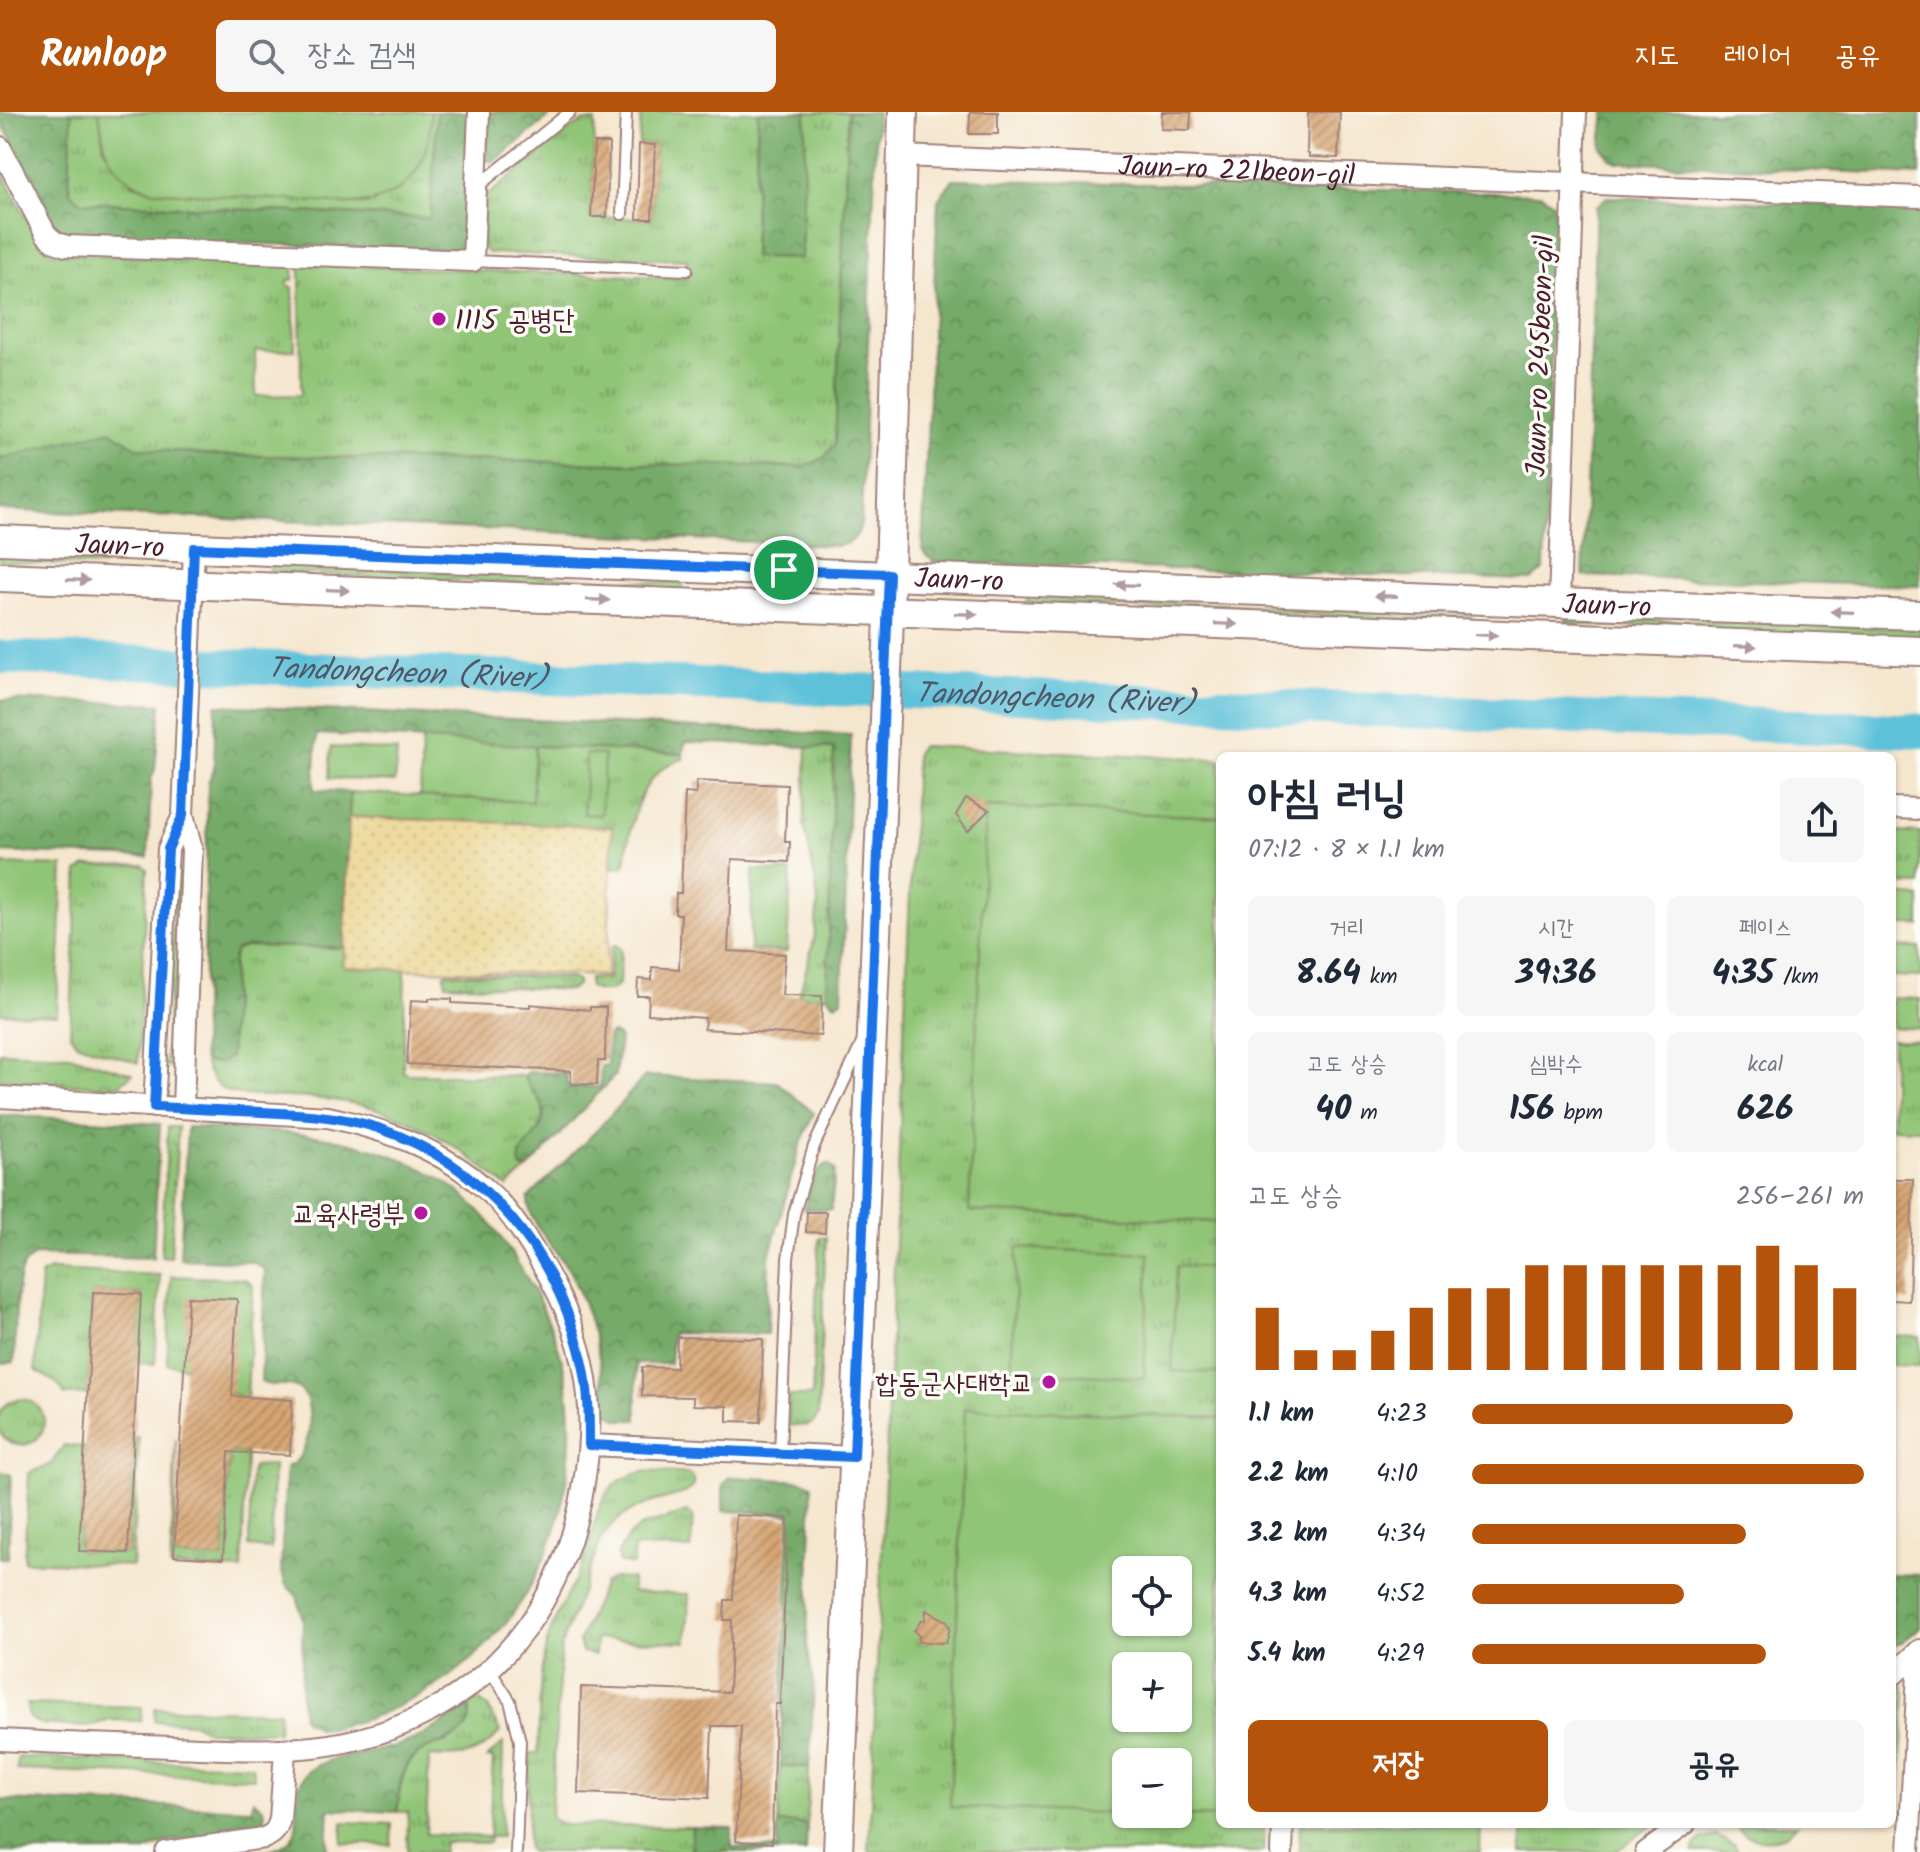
<!DOCTYPE html>
<html lang="ko">
<head>
<meta charset="utf-8">
<style>
	:root { --surface:#fff; --page:#f6f6f7; --text:#1f2937; --muted:#747a83; --accent:#b45309 }
	body { margin:0; font-family:Kalam,"Poor Story",sans-serif; background:var(--page); color:var(--text); height:100vh; display:flex; flex-direction:column; font-size:30px; white-space:nowrap }
	* { box-sizing:border-box; margin:0 }
	p { font-size:26px; color:var(--muted) }
	.icon { flex:none; width:44px; height:44px; fill:none; stroke:currentColor; stroke-width:2; stroke-linecap:round; stroke-linejoin:round }
	.map { position:relative; flex:1; overflow:hidden }
	.details { position:absolute; left:1216px; top:640px; width:680px; height:1076px; display:flex; flex-direction:column; background:var(--surface); border-radius:12px; box-shadow:0 2px 6px #0004 }
	.details>* { flex:none }
	.fabs { position:absolute; left:1112px; top:1444px; display:grid; gap:16px }
	.fabs a { display:grid; place-items:center; width:80px; height:80px; border-radius:12px; background:var(--surface); box-shadow:0 2px 6px #0004; font-size:40px }
	.pin { position:absolute; display:grid; place-items:center; width:68px; height:68px; color:#fff; margin:-34px; border:4px solid #fff; border-radius:50%; box-shadow:0 2px 8px #0007 }
	.round { display:grid; place-items:center; flex:none; width:84px; height:84px; border-radius:12px; background:var(--page) }
	.summary { display:flex; align-items:center; justify-content:space-between; height:136px; padding:0 32px }
	h1 { font-size:44px; font-weight:700; line-height:60px }
	.stats { display:grid; grid-template-columns:repeat(3,1fr); gap:12px; height:136px; padding:8px 32px }
	.stats div { display:grid; align-content:center; border-radius:12px; background:var(--page); text-align:center }
	.stats b { font-size:34px; font-weight:700 }
	.stats small { font-size:22px; font-weight:400 }
	.stats p { font-size:22px }
	.chart { height:224px; padding:16px 32px }
	.chart p { display:flex; justify-content:space-between }
	.chart svg { width:100%; height:144px; margin-top:8px; stroke:var(--accent); stroke-width:6 }
	.action { display:flex; gap:16px; margin-top:auto; padding:16px 32px }
	.action a { flex:1; height:92px; border-radius:12px; background:var(--accent); color:#fff; font-size:32px; font-weight:700; line-height:92px; text-align:center }
	.action a+a { background:var(--page); color:var(--text) }
	ul { padding:0 32px; list-style:none; font-size:26px }
	li { display:grid; grid-template-columns:128px 96px 1fr; align-items:center; height:60px }
	li i { height:20px; border-radius:10px; background:var(--accent) }
	header { display:flex; align-items:center; gap:48px; box-sizing:border-box; height:112px; padding:0 40px; background:var(--accent); color:#fff }
	header strong { font-size:38px }
	nav { display:flex; gap:44px; margin-inline-start:auto; font-size:28px }
	.search { width:560px; height:72px; background:var(--page); display:flex; align-items:center; gap:20px; box-sizing:border-box; padding:0 28px; border-radius:12px; color:var(--muted); font-size:30px }
	.map>svg:first-child { display:block }
</style>
</head>
<body>
<header>
<strong>Runloop</strong>
<div class="search"><svg class="icon" aria-label="search" viewBox="0 0 24 24"><circle cx="10" cy="10" r="6"/><path d="M15 15l6 6"/></svg>장소 검색</div>
<nav><a>지도</a><a>레이어</a><a>공유</a></nav>
</header>
<div class="map">
<svg width="1920" height="1740" viewBox="0 0 1920 1740">
	<defs>
		<pattern id="grass-tufts" width="24" height="20" patternUnits="userSpaceOnUse" patternTransform="scale(2)"><rect width="24" height="20" fill="#90c476"/><path d="M3 7l-1-3M5 7V3M7 7l1-3M15 17l-1-3M17 17v-4M19 17l1-3" fill="none" stroke="#789f61"/></pattern>
		<pattern id="forest-crowns" width="20" height="18" patternUnits="userSpaceOnUse" patternTransform="scale(2)"><rect width="20" height="18" fill="#74aa67"/><path d="M2 6a3 3 0 1 1 6 0M12 15a3 3 0 1 1 6 0" fill="none" stroke="#618a55"/></pattern>
		<pattern id="sand-dots" width="8" height="8" patternUnits="userSpaceOnUse" patternTransform="scale(2)"><rect width="8" height="8" fill="#eeda9e"/><path d="M2 2h.1M6 6h.1" fill="none" stroke="#cebb88" stroke-width="1.8" stroke-linecap="round"/></pattern>
		<pattern id="building-hatch" width="6" height="6" patternUnits="userSpaceOnUse" patternTransform="scale(2)"><rect width="6" height="6" fill="#d6a573"/><path d="M-1 1l2-2M0 6l6-6M5 7l2-2" fill="none" stroke="#b0865f"/></pattern>
	</defs>
	<rect width="100%" height="100%" fill="#fdfcf7"/>
	<filter id="ink" filterUnits="userSpaceOnUse"><feTurbulence type="fractalNoise" baseFrequency=".0125" numOctaves="2"/><feDisplacementMap in="SourceGraphic" scale="16" xChannelSelector="R" yChannelSelector="G"/><feConvolveMatrix kernelMatrix="1 2 1 2 8 2 1 2 1" color-interpolation-filters="sRGB"/></filter>
	<filter id="wash" filterUnits="userSpaceOnUse"><feTurbulence type="fractalNoise" baseFrequency=".006" numOctaves="4" result="noise"/><feDisplacementMap in="SourceGraphic" scale="32" xChannelSelector="R" yChannelSelector="G"/><feGaussianBlur stdDeviation="1.8" result="paint"/><feColorMatrix in="noise" values="0 0 0 0 0 0 0 0 0 0 0 0 0 0 0 0 0 1.4 0 .05"/><feComposite in="paint" operator="in"/></filter>
	<g filter="url(#wash)">
		<rect width="100%" height="100%" fill="#f5e6ce"/>
		<g fill="url(#grass-tufts)" stroke="#6d7250" stroke-width="2">
			<path d="M72,0H99L104,37L131,71L152,79L349,92H372L426,35L431,0H437L431,106L82,90L71,81L69,72Z"/>
			<path d="M641,0H758L753,144L801,146L806,0H848L835,333L824,346L804,355L214,343L138,336L110,319L0,347V57L41,133L53,141L294,152L293,168H288V174L293,175L295,238L255,239L256,284L301,283L300,152L686,166L687,148L488,141L482,134L484,86L573,15L584,9H595L591,105L652,107L655,33L639,32Z"/>
			<path d="M0,442L104,446V454L0,450Z"/>
			<path d="M270,452L683,471L682,479L270,460Z"/>
			<path d="M1027,483L1472,503L1471,510L1027,491Z"/>
			<path d="M1570,505L1920,516V525L1565,512L1566,506Z"/>
			<path d="M535,634L683,642V647C638,658 630,713 625,753L622,756H611L612,715L349,705L350,680L532,690Z"/>
			<path d="M922,634L1220,647V705L987,695L969,1099L1220,1110V1306L965,1297L950,1694L1220,1705V1712H1264L1263,1740H869L916,641Z"/>
			<path d="M807,635L834,636L827,884H799L814,828L818,790L815,766L804,713Z"/>
			<path d="M1892,720L1920,721V773L1892,772Z"/>
			<path d="M143,753L147,757L138,951L78,932L70,923L78,760L86,754Z"/>
			<path d="M179,762L182,763L177,952L169,955L165,953L176,763Z"/>
			<path d="M616,833L621,838L619,873C612,880 597,881 589,875V867L609,866L612,834Z"/>
			<path d="M249,834L344,836V855L405,857L403,959L407,962L524,964C526,973 529,973 535,979C554,1002 536,1024 520,1042L521,1056L528,1057L507,1075C461,1036 412,1001 351,991C315,984 277,985 240,983C219,979 210,969 204,949C215,953 221,951 230,945L233,847L236,838Z"/>
			<path d="M447,861L570,866L577,869V874L570,878L446,872L444,863Z"/>
			<path d="M1892,928L1920,929V1017L1892,1016Z"/>
			<path d="M0,940L69,943L133,962L119,973L109,975L0,967Z"/>
			<path d="M168,1015H178L171,1145L161,1144Z"/>
			<path d="M819,1125H826L818,1303C812,1317 802,1314 788,1313L789,1284H812Z"/>
			<path d="M50,1158L160,1163L155,1252L137,1251L141,1182L93,1180L87,1282L65,1283L58,1272L35,1258L41,1163Z"/>
			<path d="M171,1164L245,1167L253,1174L247,1285C214,1283 202,1254 167,1252Z"/>
			<path d="M1892,1224L1920,1225V1254L1892,1253Z"/>
			<circle cx="21" cy="1310" r="23"/>
			<path d="M134,1325H139L132,1454L24,1449L29,1361L51,1352L64,1333L84,1335L79,1439L128,1441Z"/>
			<path d="M176,1327L174,1444L223,1447L229,1340L246,1341L242,1458L170,1455Z"/>
			<path d="M273,1353L271,1437L249,1435L251,1361L254,1354Z"/>
			<path d="M649,1359L689,1362L694,1367V1374C687,1381 680,1382 670,1385C640,1393 617,1400 601,1428L561,1534L551,1700L553,1708L564,1713L692,1715L691,1740H530L527,1736L529,1641H538C540,1603 537,1561 549,1524C557,1497 575,1473 585,1445C600,1403 595,1367 649,1359Z"/>
			<path d="M687,1400L693,1404L691,1437L634,1435L633,1453L618,1450V1440L630,1423L640,1415Z"/>
			<path d="M613,1466L632,1467V1480L689,1482L687,1530L596,1527L595,1543L582,1540L579,1530L604,1471Z"/>
			<path d="M1899,1572L1903,1574L1905,1582L1899,1679L1892,1686V1575Z"/>
			<path d="M477,1587L488,1595L500,1620C476,1647 463,1645 429,1644L426,1722L489,1725L493,1646H487L503,1631L501,1725H490L489,1731L444,1730L443,1740H407L408,1700H397C400,1674 402,1646 430,1635C435,1633 443,1633 448,1629C457,1624 465,1607 470,1598L469,1593Z"/>
			<path d="M27,1592L142,1595L141,1609L112,1608L83,1615L40,1612L29,1606Z"/>
			<path d="M155,1596L279,1600L278,1620L208,1619L194,1611L154,1609Z"/>
			<path d="M18,1645L247,1653L252,1654L254,1666L17,1658Z"/>
			<path d="M780,1654L809,1655L807,1712L778,1711Z"/>
			<path d="M1300,1712H1481L1480,1740H1299Z"/>
			<path d="M1522,1712H1654L1615,1740H1522Z"/>
			<path d="M1736,1712H1797C1792,1717 1788,1722 1782,1725C1766,1730 1742,1728 1736,1712Z"/>
			<path d="M1716,1724L1734,1732L1737,1740H1693C1694,1728 1706,1725 1716,1724Z"/>
		</g>
		<g fill="url(#forest-crowns)" stroke="#5f6449" stroke-width="2">
			<path d="M0,0H72L69,72L71,81L82,90L430,106L437,0H469L463,128L462,133L454,138L74,126L58,122L48,110L52,106L0,7Z"/>
			<path d="M486,0H555L494,50L486,48Z"/>
			<path d="M758,0H806L801,146L753,145Z"/>
			<path d="M848,0H877L861,411C858,426 851,432 837,434L480,417L0,398V347L110,318L138,336L214,343L804,355L824,346L835,332Z"/>
			<path d="M1605,0H1920V63L1617,50L1611,47L1601,35Z"/>
			<path d="M953,67L1541,82L1556,94L1544,457L1531,468L934,450L922,438L938,88Z"/>
			<path d="M1607,85L1920,95V474L1583,464L1596,95Z"/>
			<path d="M0,588L161,592L155,657L151,668L148,745L0,740Z"/>
			<path d="M216,593L851,623L842,888L835,892L827,884L834,636L685,630L683,642L317,622L314,678L350,680L344,836L249,834L236,838L233,847L230,945C221,951 215,953 204,949L202,943L208,671L214,657Z"/>
			<path d="M612,921L617,923L620,927L615,963L528,1057L521,1056C513,1039 537,1027 542,1011C549,985 528,983 524,964L528,960L566,961L568,974L600,975L601,954L607,953L608,924Z"/>
			<path d="M645,964L777,970L814,1001L800,1034L769,1145L767,1222L672,1221L670,1252H636L637,1308H620L607,1300L604,1291C603,1247 590,1200 570,1160C558,1139 527,1110 528,1086L598,1017Z"/>
			<path d="M0,1003L160,1012L153,1146L38,1143C32,1145 27,1148 23,1154C14,1172 16,1228 14,1250L0,1252Z"/>
			<path d="M187,1015C276,1020 354,1018 434,1063C473,1085 498,1118 520,1155C541,1189 559,1227 566,1267C586,1392 534,1520 422,1582C391,1599 355,1615 319,1617L303,1607L301,1587L303,1508L297,1484L286,1473L281,1457L286,1355C311,1350 318,1289 298,1276C287,1269 272,1277 261,1270L265,1158L253,1150L180,1147Z"/>
			<path d="M828,1052L835,1058L831,1098L804,1097C809,1082 811,1057 828,1052Z"/>
			<path d="M0,1359L11,1363L8,1446H0Z"/>
			<path d="M733,1365L804,1369L812,1373L807,1532L814,1576L809,1655L780,1654L790,1402L723,1399V1374L728,1366Z"/>
			<path d="M1892,1462L1920,1463V1515L1902,1531L1892,1534Z"/>
			<path d="M469,1593C478,1634 430,1626 412,1647C399,1661 399,1682 397,1700L329,1697L327,1740H262C323,1730 278,1688 309,1659C328,1642 374,1642 399,1633C425,1624 447,1609 469,1593Z"/>
			<path d="M0,1688L252,1697L253,1688L264,1697C266,1707 265,1713 256,1719L171,1729L143,1740H0Z"/>
			<path d="M778,1711L807,1712L806,1740H691L692,1715L732,1716V1735L777,1737Z"/>
		</g>
		<path fill="url(#sand-dots)" stroke="#9c7c64" stroke-width="2" d="M349,705L612,715L607,864L344,855Z"/>
		<g fill="#90c476" stroke="#6d7250" stroke-width="2" fill-rule="evenodd">
			<path d="M99,0H431C430,55 406,90 349,92L152,79C108,62 105,43 99,0Z"/>
			<path d="M422,628L535,634L532,690L420,684Z"/>
			<path d="M331,635L397,639L395,670L329,666Z"/>
			<path d="M586,642L604,643L601,703L584,702Z"/>
			<path d="M986,695L1220,705V1110L969,1099Z"/>
			<path d="M0,752L63,754L57,903L0,901Z"/>
			<path d="M753,758L791,760L787,840L750,838Z"/>
			<path d="M1892,783L1920,785V814L1892,812Z"/>
			<path d="M1892,835L1920,836V865L1892,864Z"/>
			<path d="M1892,886L1920,887V917L1892,915Z"/>
			<path d="M1017,1136L1149,1142L1144,1266L1011,1260Z"/>
			<path d="M1176,1154L1220,1156V1261L1172,1259Z"/>
			<path d="M965,1296L1220,1306V1705L1137,1702H1178V1650H1126V1702L950,1695ZM1126,1458H1178V1510H1126ZM1126,1554H1178V1606H1126Z"/>
			<path d="M343,1710L392,1712L391,1733L342,1731Z"/>
		</g>
		<g fill="none" stroke-linecap="round" stroke-linejoin="round">
			<path stroke="#5bc1d9" stroke-width="34" id="s1" d="M0,545L1920,619"/>
		</g>
		<g id="blocks">
			<g fill="url(#building-hatch)">
				<path d="M970,0H998V22H969Z"/>
				<path d="M1162,0H1191L1190,18L1161,17Z"/>
				<path d="M1308,0H1340L1338,46L1309,45V42L1307,41Z"/>
				<path d="M594,31H609L607,105H591Z"/>
				<path d="M639,32L655,33L652,107H637Z"/>
				<path d="M696,669L787,673L785,730H790L789,750L732,747L728,839L785,842L782,883L822,884L821,924L704,917L705,906L648,902L649,884H637L638,867L652,868V855L679,857L681,802H675L676,781H681L685,681L696,682Z"/>
				<path d="M966,686L989,698L968,719L956,703Z"/>
				<path d="M429,886L452,887V891L530,895V892L590,898V895H606L605,949H598L597,973L571,972V959L407,952L411,888L429,889Z"/>
				<path d="M1892,1067H1913L1909,1189L1892,1188Z"/>
				<path d="M807,1100H826L825,1121L806,1120Z"/>
				<path d="M93,1180L141,1182L128,1441L79,1439Z"/>
				<path d="M188,1185L237,1187L232,1284L292,1288L290,1343L229,1340L223,1447L174,1444Z"/>
				<path d="M677,1225L763,1227L761,1310L727,1309V1294L693,1293V1285L642,1284V1255L676,1256Z"/>
				<path d="M736,1403L788,1406L780,1592H775L772,1731L736,1729L741,1614H712L709,1686L578,1681L581,1575L729,1580L732,1508H724L725,1488H733Z"/>
				<path d="M926,1498L947,1509L950,1516L946,1531L918,1530L919,1524L914,1519L921,1509L925,1508Z"/>
			</g>
		</g>
	</g>
	<g filter="url(#ink)">
		<use href="#blocks" fill-opacity="0" stroke="#a0827c" stroke-width="2"/>
		<g fill="none" stroke-linecap="round" stroke-linejoin="round">
			<defs>
				<g id="lane">
					<path d="M478,74L570,0"/>
					<path d="M622,102L626,0"/>
					<path d="M473,149L687,158"/>
					<path d="M780,1342L788,1147L794,1102L814,1034L863,929"/>
					<path d="M489,1557L510,1589L520,1629L516,1740"/>
				</g>
				<g id="street">
					<path d="M0,35L46,122L55,130L66,134L473,149L479,0"/>
					<path id="s2" d="M901,44L1920,85"/>
					<path d="M1559,491L1576,0"/>
					<path d="M1892,696L1920,697"/>
					<path d="M0,985L328,1005C387,1018 442,1037 488,1079C509,1098 525,1123 539,1147C564,1188 584,1236 588,1284C591,1311 589,1338 585,1364C571,1464 521,1551 429,1600C343,1646 265,1638 172,1635C114,1633 57,1631 0,1628"/>
					<path d="M154,995L168,737L183,703"/>
					<path d="M183,996L192,738L183,703L194,436"/>
					<path d="M589,1333L854,1345"/>
					<path d="M1892,1564L1920,1538"/>
					<path d="M166,1740L264,1726C274,1722 277,1718 280,1707L285,1639"/>
					<path d="M1282,1740L1283,1712"/>
					<path d="M1646,1740L1685,1712"/>
					<path d="M1909,1740L1919,1539"/>
				</g>
				<g id="secondary">
					<path id="s3" d="M0,428L1559,491L1920,503"/>
					<path d="M0,465L1920,539"/>
					<path d="M838,1740L888,534L903,0"/>
				</g>
			</defs>
			<use href="#lane" stroke="#a0827c" stroke-width="14"/>
			<use href="#street" stroke="#a0827c" stroke-width="24"/>
			<use href="#secondary" stroke="#a0827c" stroke-width="32"/>
			<use href="#lane" stroke="#fff" stroke-width="10"/>
			<use href="#street" stroke="#fff" stroke-width="20"/>
			<use href="#secondary" stroke="#fff" stroke-width="28"/>
		</g>
		<defs><path id="oneway-solid" d="M-6-.8H1V-3.2L6.5 0L1 3.2V.8H-6Z" transform="scale(2)"/></defs>
		<g fill="#ae9aa0">
			<use href="#oneway-solid" transform="translate(78 468) rotate(2)"/>
			<use href="#oneway-solid" transform="translate(1127 473) rotate(-178)"/>
			<use href="#oneway-solid" transform="translate(338 478) rotate(2)"/>
			<use href="#oneway-solid" transform="translate(1386 484) rotate(-178)"/>
			<use href="#oneway-solid" transform="translate(598 488) rotate(2)"/>
			<use href="#oneway-solid" transform="translate(1842 500) rotate(-178)"/>
			<use href="#oneway-solid" transform="translate(966 502) rotate(2)"/>
			<use href="#oneway-solid" transform="translate(1226 512) rotate(2)"/>
			<use href="#oneway-solid" transform="translate(1486 523) rotate(2)"/>
			<use href="#oneway-solid" transform="translate(1745 534) rotate(2)"/>
		</g>
	</g>
	<g fill="none" stroke-linecap="round" stroke-linejoin="round" filter="url(#ink)">
		<defs>
			<path id="route" d="M194,436L889,462L854,1345L589,1333C589,1304 589,1276 582,1248C556,1140 485,1052 378,1016C334,1002 286,1001 240,999C211,998 183,996 154,995L168,737L183,703Z"/>
		</defs>
		<use href="#route" stroke="#fff" stroke-width="16"/>
		<use href="#route" stroke="#1a73e8" stroke-width="10"/>
	</g>
	<g fill="#b5179e" stroke="#fdfcf7" stroke-width="3">
		<circle cx="439" cy="207" r="8"/>
		<circle cx="421" cy="1101" r="8"/>
		<circle cx="1049" cy="1270" r="8"/>
	</g>
	<g text-anchor="middle" stroke-width="7" stroke-linejoin="round" paint-order="stroke">
		<g font-size="28" fill="#4a1f2b" stroke="#fdfcf7">
			<text dy="10" stroke="none"><textPath href="#s2" startOffset="336">Jaun-ro 221beon-gil</textPath></text>
			<text transform="translate(1539 244) rotate(-88)" y="10">Jaun-ro 245beon-gil</text>
			<text dy="10" stroke="none"><textPath href="#s3" startOffset="120">Jaun-ro</textPath></text>
			<text dy="10" stroke="none"><textPath href="#s3" startOffset="960">Jaun-ro</textPath></text>
			<text dy="10" stroke="none"><textPath href="#s3" startOffset="1608">Jaun-ro</textPath></text>
		</g>
		<g font-size="28" fill="#4a1f2b" stroke="#fdfcf7" text-anchor="end">
			<text x="455" y="217" text-anchor="start">1115 공병단</text>
			<text x="405" y="1111">교육사령부</text>
			<text x="1033" y="1280">합동군사대학교</text>
		</g>
		<g font-size="30" font-style="italic" fill="#505868" stroke="#fdfcf7">
			<text dy="10" stroke="none"><textPath href="#s1" startOffset="408">Tandongcheon (River)</textPath></text>
			<text dy="10" stroke="none"><textPath href="#s1" startOffset="1056">Tandongcheon (River)</textPath></text>
		</g>
	</g>
</svg>
<div class="fabs">
<a><svg class="icon" aria-label="locate" viewBox="0 0 24 24"><circle cx="12" cy="12" r="6"/><path d="M12 2v4M12 18v4M2 12h4M18 12h4"/></svg></a>
<a>+</a>
<a>−</a>
</div>
<div class="pin" style="left:784px;top:458px;background:#1e9e55"><svg class="icon" aria-label="arrive" viewBox="0 0 24 24"><path d="M6 21V4h12l-3 4 3 4H6"/></svg></div>
<section class="details">
<div class="summary"><div><h1>아침 러닝</h1><p>07:12 · 8 × 1.1 km</p></div><a class="round"><svg class="icon" aria-label="share" viewBox="0 0 24 24"><path d="M12 15V3M7 8l5-5 5 5M5 13v7h14v-7"/></svg></a></div>
<div class="stats">
<div><p>거리</p><b>8.64<small> km</small></b></div>
<div><p>시간</p><b>39:36</b></div>
<div><p>페이스</p><b>4:35<small> /km</small></b></div>
</div>
<div class="stats">
<div><p>고도 상승</p><b>40<small> m</small></b></div>
<div><p>심박수</p><b>156<small> bpm</small></b></div>
<div><p>kcal</p><b>626</b></div>
</div>
<div class="chart"><p><span>고도 상승</span>256–261 m</p>
<svg viewBox="0 0 160 44" preserveAspectRatio="none"><path d="M5 44V25M15 44V38M25 44V38M35 44V32M45 44V25M55 44V19M65 44V19M75 44V12M85 44V12M95 44V12M105 44V12M115 44V12M125 44V12M135 44V6M145 44V12M155 44V19"/></svg>
</div>
<ul>
<li><b>1.1 km</b>4:23<i style="width:82%"></i></li>
<li><b>2.2 km</b>4:10<i style="width:100%"></i></li>
<li><b>3.2 km</b>4:34<i style="width:70%"></i></li>
<li><b>4.3 km</b>4:52<i style="width:54%"></i></li>
<li><b>5.4 km</b>4:29<i style="width:75%"></i></li>
</ul>
<div class="action"><a>저장</a><a>공유</a></div>
</section>
</div>
</body>
</html>
